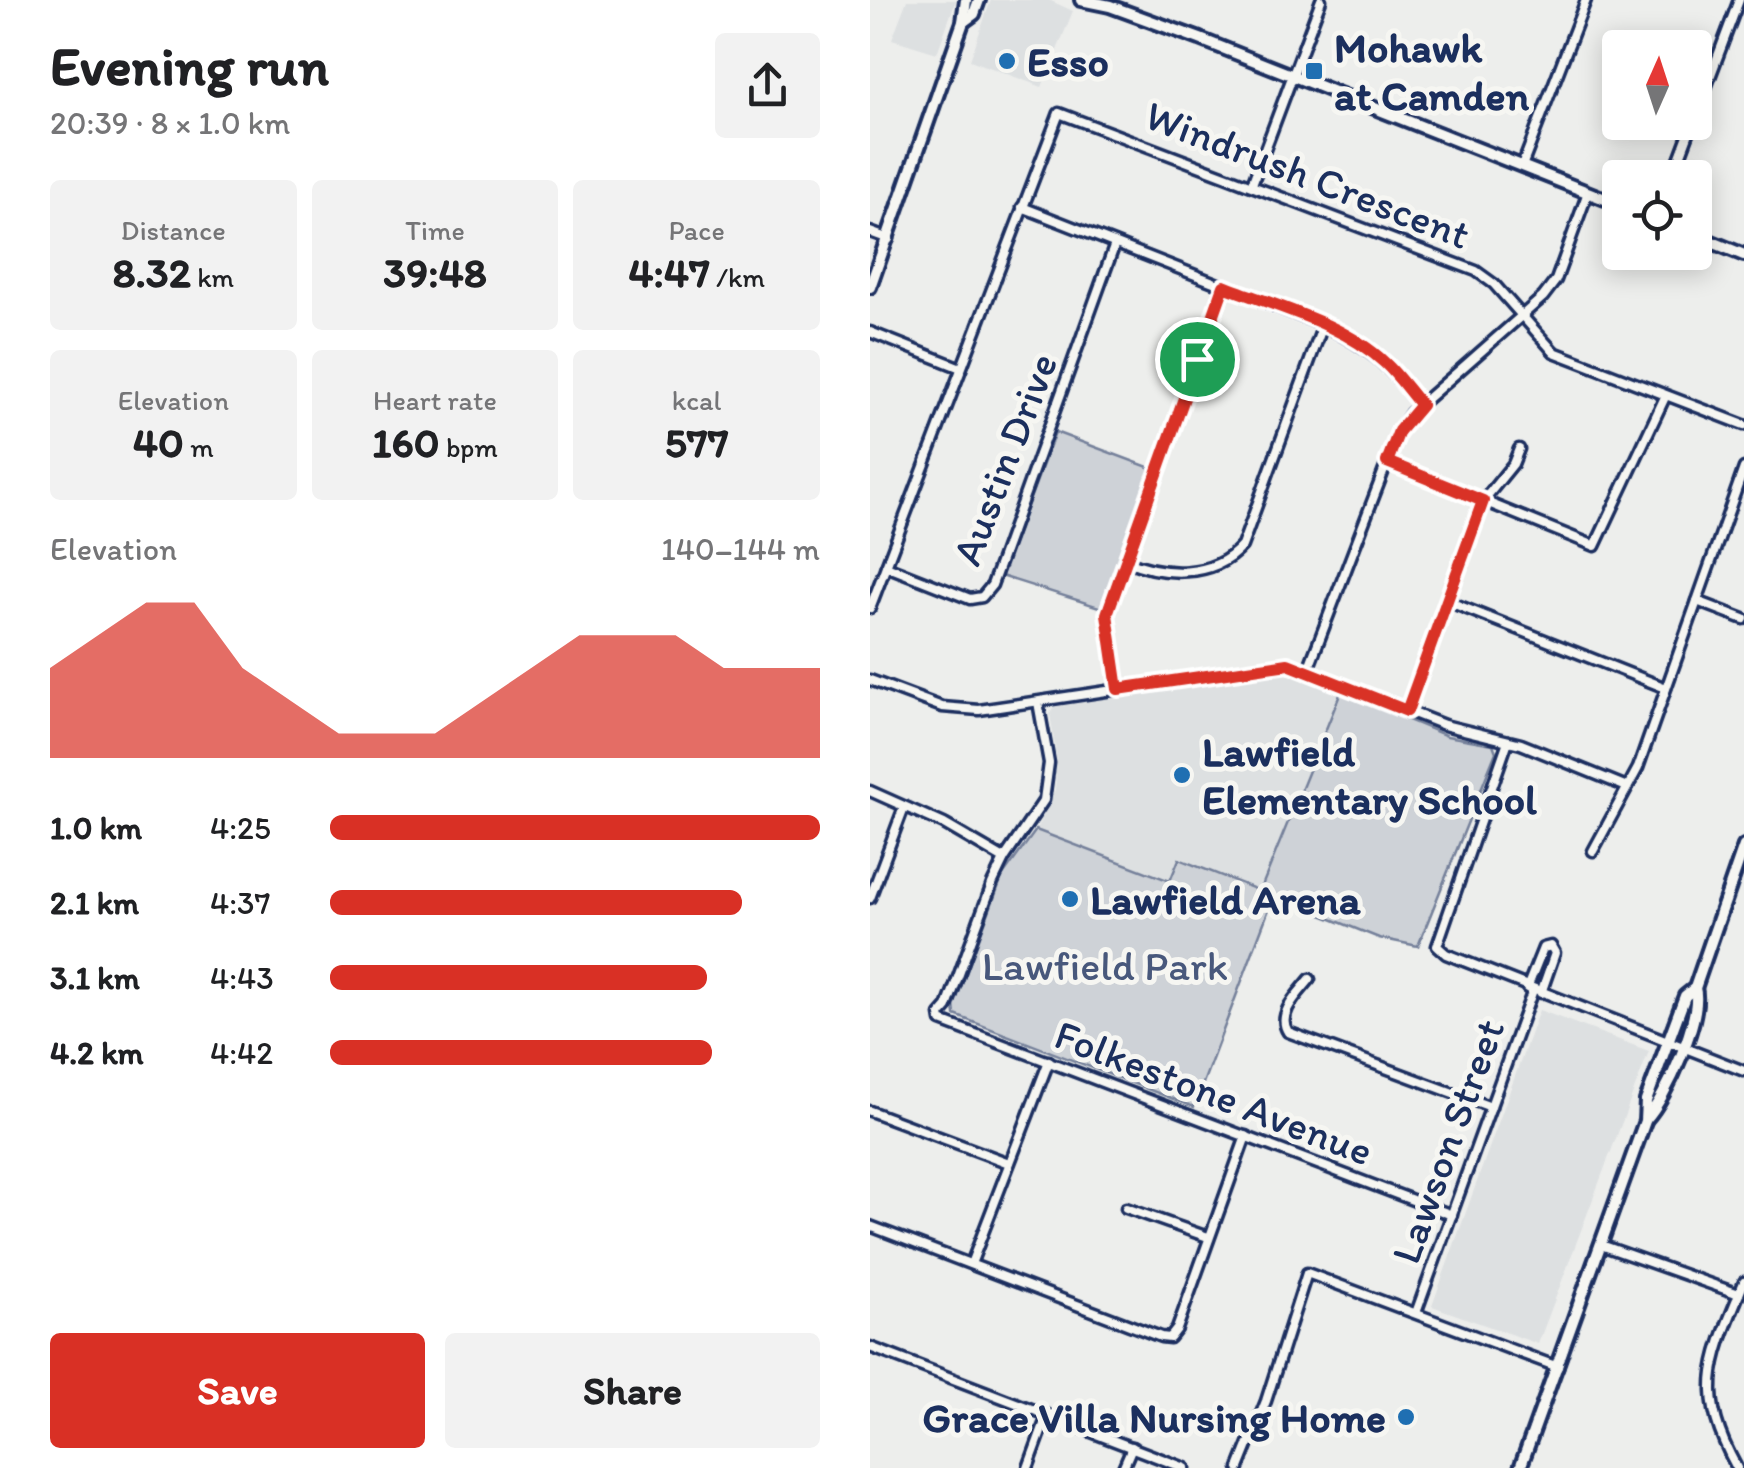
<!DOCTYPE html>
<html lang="en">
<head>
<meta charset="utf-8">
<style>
	:root { --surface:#fff; --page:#f2f2f2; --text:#202124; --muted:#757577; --accent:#d93025 }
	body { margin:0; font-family:Itim,sans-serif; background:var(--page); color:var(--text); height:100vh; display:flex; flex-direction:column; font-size:38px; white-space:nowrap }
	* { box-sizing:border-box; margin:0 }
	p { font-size:32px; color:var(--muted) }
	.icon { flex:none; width:55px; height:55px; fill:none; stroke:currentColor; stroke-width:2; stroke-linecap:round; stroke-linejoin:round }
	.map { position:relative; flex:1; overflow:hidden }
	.sheet { display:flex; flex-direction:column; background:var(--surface); width:870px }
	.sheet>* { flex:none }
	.needle { width:65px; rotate:3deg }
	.fabs { position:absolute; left:732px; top:30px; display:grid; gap:20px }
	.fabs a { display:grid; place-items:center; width:110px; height:110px; border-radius:10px; background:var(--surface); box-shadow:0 5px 25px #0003; font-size:50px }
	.pin { position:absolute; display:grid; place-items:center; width:85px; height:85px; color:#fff; margin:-42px; border:5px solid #fff; border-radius:50%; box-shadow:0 2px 10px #0007 }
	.round { display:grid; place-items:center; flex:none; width:105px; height:105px; border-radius:10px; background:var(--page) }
	.headline { display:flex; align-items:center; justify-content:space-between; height:170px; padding:0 50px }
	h1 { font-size:55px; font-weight:800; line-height:75px }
	.metrics { display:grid; grid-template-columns:repeat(3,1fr); gap:15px; height:170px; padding:10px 50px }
	.metrics div { display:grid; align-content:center; border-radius:10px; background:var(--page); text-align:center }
	.metrics b { font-size:42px; font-weight:800 }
	.metrics small { font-size:28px; font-weight:400 }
	.metrics p { font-size:28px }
	.chart { height:280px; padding:20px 50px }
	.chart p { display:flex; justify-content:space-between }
	.chart svg { width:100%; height:180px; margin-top:10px; fill:var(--accent); opacity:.7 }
	.action { display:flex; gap:20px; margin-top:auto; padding:20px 50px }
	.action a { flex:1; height:115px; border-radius:10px; background:var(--accent); color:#fff; font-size:40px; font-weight:800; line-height:115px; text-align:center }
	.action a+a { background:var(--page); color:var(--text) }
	ul { padding:0 50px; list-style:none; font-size:32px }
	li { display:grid; grid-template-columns:160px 120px 1fr; align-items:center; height:75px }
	li i { height:25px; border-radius:12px; background:var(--accent) }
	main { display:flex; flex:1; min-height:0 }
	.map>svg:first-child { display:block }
</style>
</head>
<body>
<main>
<section class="sheet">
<div class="headline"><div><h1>Evening run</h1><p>20:39 · 8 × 1.0 km</p></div><a class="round"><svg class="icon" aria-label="share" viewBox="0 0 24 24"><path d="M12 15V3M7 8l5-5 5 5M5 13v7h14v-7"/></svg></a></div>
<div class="metrics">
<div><p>Distance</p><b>8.32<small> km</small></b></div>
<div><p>Time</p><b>39:48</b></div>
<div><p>Pace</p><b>4:47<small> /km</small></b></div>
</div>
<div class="metrics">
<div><p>Elevation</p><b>40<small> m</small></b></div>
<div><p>Heart rate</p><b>160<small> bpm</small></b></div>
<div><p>kcal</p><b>577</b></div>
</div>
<div class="chart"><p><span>Elevation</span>140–144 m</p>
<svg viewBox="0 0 160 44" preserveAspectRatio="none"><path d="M0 44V22L10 14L20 6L30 6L40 22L50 30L60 38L70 38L80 38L90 30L100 22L110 14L120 14L130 14L140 22L150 22L160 22V44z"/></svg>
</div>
<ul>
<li><b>1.0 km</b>4:25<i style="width:100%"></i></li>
<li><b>2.1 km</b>4:37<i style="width:84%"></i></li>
<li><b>3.1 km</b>4:43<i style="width:77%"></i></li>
<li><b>4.2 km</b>4:42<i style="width:78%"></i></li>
</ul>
<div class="action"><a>Save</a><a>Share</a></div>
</section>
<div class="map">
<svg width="874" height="1468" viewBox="0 0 874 1468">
	<rect width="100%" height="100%" fill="#edeeec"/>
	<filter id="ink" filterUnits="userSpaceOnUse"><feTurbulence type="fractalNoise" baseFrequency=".01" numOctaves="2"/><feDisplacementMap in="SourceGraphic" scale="20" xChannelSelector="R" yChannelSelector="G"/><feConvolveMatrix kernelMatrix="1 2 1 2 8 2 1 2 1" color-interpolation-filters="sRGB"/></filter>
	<g filter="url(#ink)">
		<g fill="#dde0e1">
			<path d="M37,0H86L67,53L22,39Z"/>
			<path d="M121,0H179L203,11L172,87L100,60Z"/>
			<path d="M412,669L471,692L390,891L310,859L300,881L166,830L185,789L187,760L180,714L184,707Z"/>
			<path d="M669,1010L779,1051L668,1344L562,1306Z"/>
		</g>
		<g fill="#ced2d7" stroke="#74809a" stroke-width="2.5">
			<path d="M185,432L281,468L232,608L131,576Z"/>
			<path d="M471,692L577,736L623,744L626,752L548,946L509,938L404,896L324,1107L85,1015L84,1005L132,877L166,830L300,881L309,859L390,891Z"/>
		</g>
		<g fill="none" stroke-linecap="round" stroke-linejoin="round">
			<defs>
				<g id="street">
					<path d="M825,117L869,0"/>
					<path d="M652,166L716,0"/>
					<path d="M802,178L823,122"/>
					<path d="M382,184L451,0"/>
					<path d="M152,207L453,325C503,350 515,363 551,405"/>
					<path d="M0,232L19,239"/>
					<path d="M0,332L91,368"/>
					<path d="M517,462L725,546L795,397"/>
					<path d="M255,560C292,576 343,579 372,546L453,325"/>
					<path d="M16,566L100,599L112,597L122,585L245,244"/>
					<path d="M577,601L796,688"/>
					<path d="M827,601L874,619"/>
					<path d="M0,608L189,113L606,271L624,284L684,352L874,425"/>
					<path d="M437,672L529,431L541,413L673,297L686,280L718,192"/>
					<path d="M0,680L72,707L109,710L418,664L574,725L651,744L757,787"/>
					<path d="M248,689L237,613L354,286"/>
					<path d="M168,702L179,763L174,800L134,859L122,884L77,1007L70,1015L71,1021L582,1215"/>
					<path d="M537,711L613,501L643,464L649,449"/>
					<path d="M638,741L567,946L576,954L874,1071"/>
					<path d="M0,791L74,824L134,859"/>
					<path d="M723,851L768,768L874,468"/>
					<path d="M0,898L34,807"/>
					<path d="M440,979C428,994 406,1014 418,1032L621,1107"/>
					<path d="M657,988L673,948L681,946L685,953L671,993"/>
					<path d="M0,1111L139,1163"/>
					<path d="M256,1208L338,1237"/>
					<path d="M0,1226L291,1337L300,1338L307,1329L376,1136"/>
					<path d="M731,1245L869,1294"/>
					<path d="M101,1264L179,1061"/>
					<path d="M546,1313L663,990"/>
					<path d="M0,1347L315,1468"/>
					<path d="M158,1468L177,1416"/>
					<path d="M253,1468L262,1447"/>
					<path d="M369,1468L396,1401L437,1273L688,1367"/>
					<path d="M867,1468C824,1390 843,1358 874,1282"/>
				</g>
				<g id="secondary">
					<path d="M211,0L240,6L330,39L750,205"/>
					<path d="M93,22L104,14L109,0"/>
					<path d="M825,235L874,255"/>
					<path d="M0,287L93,22L96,0"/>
					<path d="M776,1119C796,1098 833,1016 825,988"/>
					<path d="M650,1468L775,1121L776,1101L815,996L825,988L874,846"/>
				</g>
			</defs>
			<use href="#street" stroke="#1b2f5e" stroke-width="15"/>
			<use href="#secondary" stroke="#1b2f5e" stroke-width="18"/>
			<use href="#street" stroke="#f6f6f2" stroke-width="8"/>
			<use href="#secondary" stroke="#f6f6f2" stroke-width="10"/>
		</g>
	</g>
	<g fill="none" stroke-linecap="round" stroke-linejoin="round" filter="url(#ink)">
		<defs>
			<path id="route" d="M354,286C407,307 473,323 515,363C528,375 539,391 551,405L529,431L517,462L613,501L537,711L418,664L248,689L237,614Z"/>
		</defs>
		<use href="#route" stroke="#fff" stroke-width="20"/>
		<use href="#route" stroke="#d93025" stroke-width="12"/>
	</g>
	<g fill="#1f6fb2" stroke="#f6f6f2" stroke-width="4">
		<circle cx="137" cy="61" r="10"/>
		<rect x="434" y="61" width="20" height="20" rx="5"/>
		<circle cx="312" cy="775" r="10"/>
		<circle cx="200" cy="899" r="10"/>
		<circle cx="536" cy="1417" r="10"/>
	</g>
	<g text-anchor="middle" stroke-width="10" stroke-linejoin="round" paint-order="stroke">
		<g font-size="42" font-weight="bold" fill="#1b2f5e" stroke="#f6f6f2" text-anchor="start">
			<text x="464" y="62">Mohawk<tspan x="464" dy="48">at Camden</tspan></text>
			<text x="157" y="76">Esso</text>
			<text x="332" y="766">Lawfield<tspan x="332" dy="48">Elementary School</tspan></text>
			<text x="220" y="914">Lawfield Arena</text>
			<text x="516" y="1432" text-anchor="end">Grace Villa Nursing Home</text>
		</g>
		<g font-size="42" fill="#1b2f5e" stroke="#f6f6f2">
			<text transform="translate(438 174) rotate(21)" y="15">Windrush Crescent</text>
			<text transform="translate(134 459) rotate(-69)" y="15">Austin Drive</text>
			<text transform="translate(344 1092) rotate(21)" y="15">Folkestone Avenue</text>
			<text transform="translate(577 1141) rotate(-70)" y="15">Lawson Street</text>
		</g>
		<g font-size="42" fill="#48587c" stroke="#f6f6f2">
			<text x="235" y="980">Lawfield Park</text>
		</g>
	</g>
</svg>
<div class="fabs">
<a><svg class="needle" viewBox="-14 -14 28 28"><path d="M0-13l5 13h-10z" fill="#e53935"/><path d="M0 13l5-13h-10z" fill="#757577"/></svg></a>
<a><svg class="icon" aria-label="locate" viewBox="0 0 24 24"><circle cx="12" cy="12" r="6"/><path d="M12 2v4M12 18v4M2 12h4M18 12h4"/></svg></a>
</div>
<div class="pin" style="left:327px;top:359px;background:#1e9e55"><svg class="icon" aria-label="arrive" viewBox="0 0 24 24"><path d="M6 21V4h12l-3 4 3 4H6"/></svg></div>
</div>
</main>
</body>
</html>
